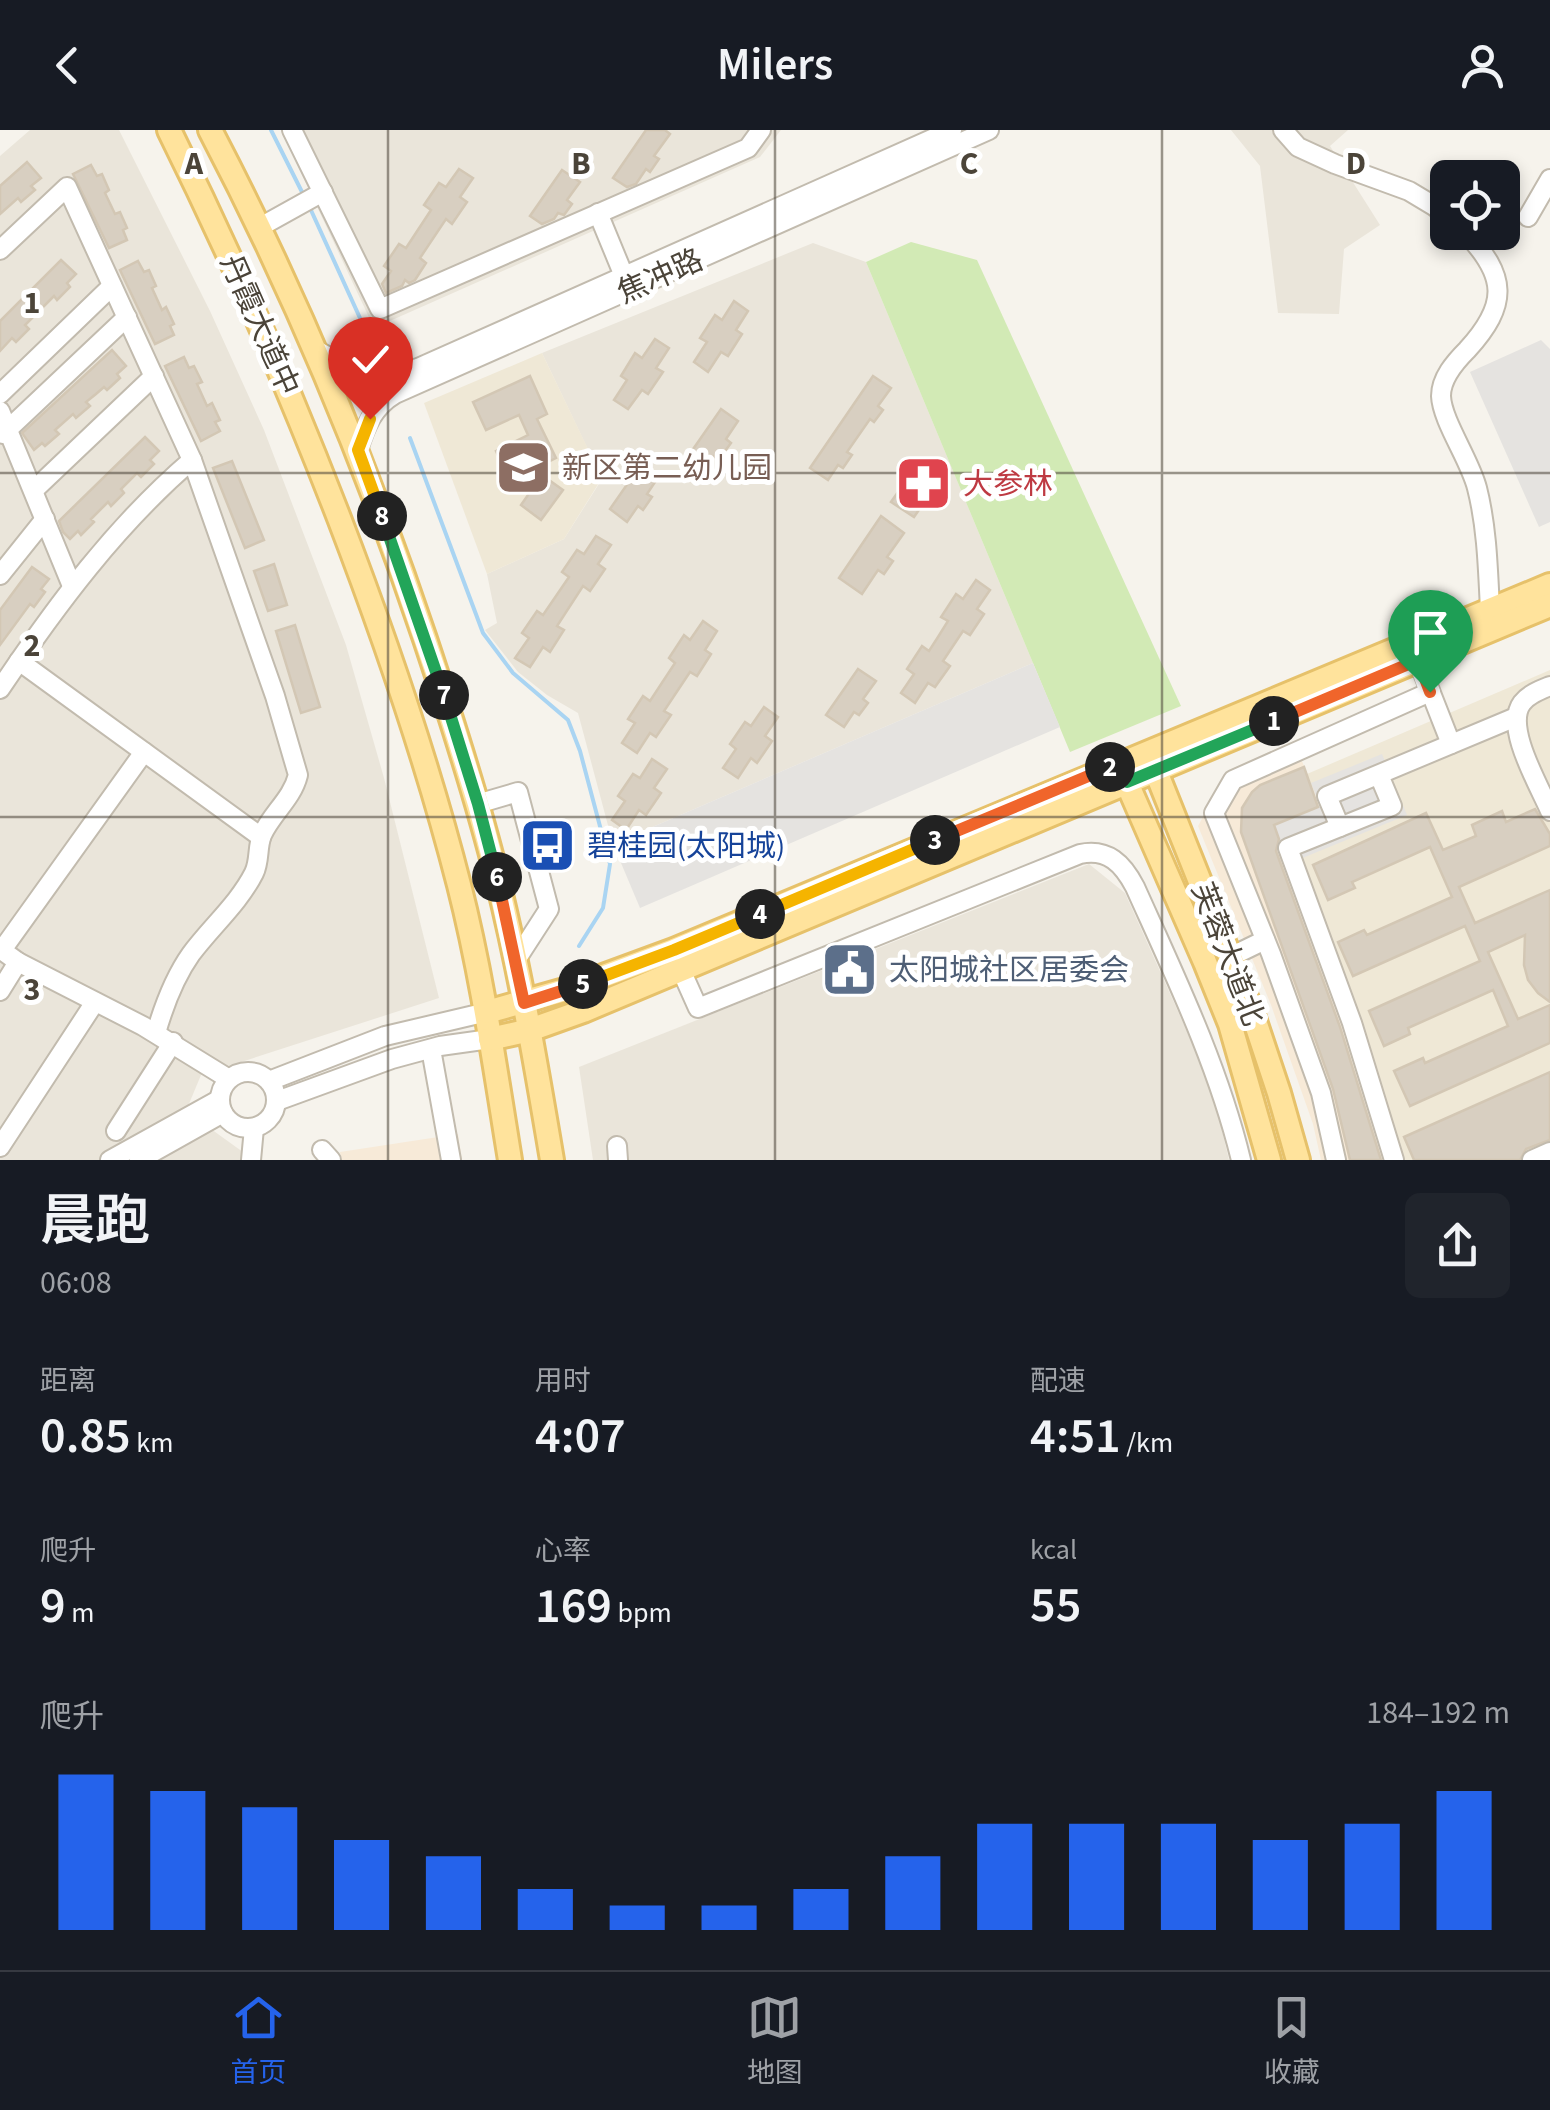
<!DOCTYPE html>
<html lang="zh">
<head>
<meta charset="utf-8">
<style>
	:root { --surface:#171b24; --page:#20242c; --text:#f1f3f6; --muted:#9ea1a6; --line:#363941; --accent:#2563eb }
	body { margin:0; font-family:"Source Sans 3","Noto Sans SC",sans-serif; background:var(--page); color:var(--text); height:100vh; display:flex; flex-direction:column; font-size:38px; white-space:nowrap }
	* { box-sizing:border-box; margin:0 }
	p { font-size:32px; color:var(--muted) }
	.icon { flex:none; width:55px; height:55px; fill:none; stroke:currentColor; stroke-width:2; stroke-linecap:round; stroke-linejoin:round }
	.map { position:relative; height:1030px; overflow:hidden }
	.side { display:flex; flex-direction:column; background:var(--surface); flex:1 }
	.side>* { flex:none }
	.tools { position:absolute; left:1430px; top:30px; display:grid; gap:20px }
	.tools a { display:grid; place-items:center; width:90px; height:90px; border-radius:15px; background:var(--surface); box-shadow:0 5px 15px #0003; font-size:50px }
	.pin { position:absolute; display:grid; place-items:center; width:85px; height:85px; color:#fff; margin:-102px -42px; border-radius:50% 50% 50% 0; rotate:-45deg; box-shadow:0 0 10px #0007 }
	.pin .icon { rotate:45deg }
	.km { position:absolute; width:50px; height:50px; margin:-25px; border-radius:50%; background:#222; color:#fff; font-size:28px; line-height:50px; text-align:center }
	.round { display:grid; place-items:center; flex:none; width:105px; height:105px; border-radius:15px; background:var(--page) }
	.overview { display:flex; align-items:center; justify-content:space-between; height:170px; padding:0 40px }
	h1 { font-size:55px; font-weight:600; line-height:75px }
	.metrics { display:grid; grid-template-columns:repeat(3,1fr); gap:15px; height:170px; padding:10px 40px }
	.metrics div { display:grid; align-content:center }
	.metrics b { font-size:50px; font-weight:600 }
	.metrics small { font-size:28px; font-weight:400 }
	.metrics p { font-size:28px }
	.chart { height:280px; padding:20px 40px }
	.chart p { display:flex; justify-content:space-between }
	.chart svg { width:100%; height:180px; margin-top:10px; stroke:var(--accent); stroke-width:6 }
	header { display:flex; justify-content:space-between; align-items:center; height:130px; padding:0 40px; background:var(--surface); font-size:45px; font-weight:600 }
	.tabs { display:flex; justify-content:space-around; align-items:center; height:140px; border-top:2px solid var(--line); background:var(--surface); font-size:28px; color:var(--muted) }
	.tabs a { display:grid; justify-items:center; gap:5px }
	.tabs .current { color:var(--accent) }
	.map>svg:first-child { display:block }
</style>
</head>
<body>
<header><svg class="icon" aria-label="back" viewBox="0 0 24 24"><path d="M15 5l-7 7 7 7"/></svg>Milers<svg class="icon" aria-label="person" viewBox="0 0 24 24"><circle cx="12" cy="8" r="4"/><path d="M4 21q1-7 8-7t8 7"/></svg></header>
<div class="map">
<svg width="1550" height="1030" viewBox="0 0 1550 1030">
	<rect width="100%" height="100%" fill="#f6f3ec"/>
	<g fill="#eae5da">
		<path d="M30,0H119L210,181L264,300L346,515L384,648L439,868L201,945L186,981L254,1030H0V26Z"/>
		<path d="M281,0H781L760,27L374,198Z"/>
		<path d="M1231,0H1348L1330,16L1380,95L1344,119L1339,184L1278,183L1260,36Z"/>
		<path d="M813,113L866,132L1033,533L613,714L578,583L547,565L518,542L485,500L497,493L487,444L564,409L602,349L542,223Z"/>
		<path d="M1089,734L1125,763L1194,917L1216,975L1229,1030H593L579,937Z"/>
	</g>
	<g fill="#f7ead8">
		<path d="M1294,611L1320,676L1274,696L1361,939L1385,1030H1321L1313,994L1271,875L1198,696L1229,640Z"/>
		<path d="M458,1004L462,1030H341L340,1022Z"/>
	</g>
	<g fill="#efe8d6">
		<path d="M542,223L602,348L564,409L487,444L424,273Z"/>
		<path d="M1550,540V1030H1385L1366,956L1274,695L1320,676L1307,644Z"/>
	</g>
	<path fill="#d2eab5" d="M911,112L977,130L1181,576L1070,622L866,132Z"/>
	<g fill="#e5e3e0">
		<path d="M1541,210L1550,219V392L1539,397L1470,242Z"/>
		<path d="M1033,533L1060,597L640,778L613,714Z"/>
		<path d="M1382,624L1407,685L1288,734L1274,695L1320,676L1311,653Z"/>
	</g>
	<g fill="none" stroke-linecap="round" stroke-linejoin="round">
		<g stroke="#a9d4f2" stroke-width="4">
			<path d="M271,0L303,64"/>
			<path d="M310,78L370,210"/>
			<path d="M410,308L483,503L513,543L568,590L580,621L610,734L603,778L579,816"/>
		</g>
	</g>
	<g fill="#d8cfc1" stroke="#d3c7b4" stroke-width="2.5">
		<path d="M646,0H665L670,4L654,26L659,29L650,42L646,39L636,54L627,57L613,48Z"/>
		<path d="M27,32L41,48L31,56L35,60L21,72L18,68L0,84V56Z"/>
		<path d="M91,35L97,46L102,44L109,60L105,63L115,84L120,82L127,98L123,100L127,110L109,118L73,44Z"/>
		<path d="M459,39L473,48L460,67L467,72L452,94L446,89L420,128L426,133L415,150L409,153L405,150L402,156L386,163L382,154L391,141L384,136L399,114L406,118L431,80L424,75L439,53L446,57Z"/>
		<path d="M562,40L580,52L567,70L572,74L564,85L558,83L554,89L542,94L530,86Z"/>
		<path d="M61,130L76,144L67,153L70,157L57,170L54,166L25,195L29,199L16,212L12,208L0,221V191Z"/>
		<path d="M138,131L144,142L149,140L156,156L152,158L162,180L166,177L174,194L170,196L174,205L155,214L120,140Z"/>
		<path d="M734,171L748,181L736,200L742,204L728,226L721,222L708,242L694,232L707,212L700,208L715,185L722,190Z"/>
		<path d="M655,209L669,218L656,238L663,242L648,264L642,260L628,279L614,270L627,250L621,246L635,223L642,228Z"/>
		<path d="M112,220L126,236L117,244L120,248L107,260L104,257L96,264L86,272L90,276L76,288L73,284L55,300L59,304L45,316L42,313L34,320L22,303Z"/>
		<path d="M184,227L189,238L194,236L202,252L197,254L207,276L212,273L220,290L215,292L220,301L201,311L165,236Z"/>
		<path d="M530,246L547,284L537,289L556,328L510,351L496,321L528,305L519,285L486,300L473,272Z"/>
		<path d="M873,246L891,258L878,276L883,280L874,292L870,289L847,322L852,325L843,338L838,335L828,350L810,338Z"/>
		<path d="M721,279L738,291L726,309L731,313L722,325L717,322L707,337L689,325Z"/>
		<path d="M145,307L159,321L150,330L154,334L141,347L137,343L121,359L124,363L111,376L108,372L91,389L94,392L81,405L78,401L70,409L63,402L59,391Z"/>
		<path d="M232,331L264,410L245,418L213,338Z"/>
		<path d="M642,333L659,346L647,364L652,367L643,380L638,376L627,392L610,379Z"/>
		<path d="M913,341L930,353L918,371L923,374L914,387L891,372Z"/>
		<path d="M542,345L563,360L541,390L521,375Z"/>
		<path d="M881,386L904,403L887,427L893,431L884,444L878,440L862,464L839,448Z"/>
		<path d="M596,406L611,415L598,434L605,439L590,461L583,456L557,496L564,500L550,522L543,517L530,537L515,528L529,508L522,503L537,481L543,485L569,447L562,442L577,420L584,424Z"/>
		<path d="M274,434L287,475L268,481L254,441Z"/>
		<path d="M32,437L49,449L41,459L45,462L34,477L30,474L0,515V480Z"/>
		<path d="M976,450L990,460L977,479L984,484L970,505L963,501L943,531L950,536L935,557L928,553L915,573L901,563L914,544L907,539L922,516L929,521L938,507L948,491L941,487L956,464L963,469Z"/>
		<path d="M703,491L717,501L705,520L711,524L697,546L690,542L664,581L671,585L656,607L650,603L637,623L622,613L635,593L628,589L643,566L650,571L675,533L669,528L684,505L690,510Z"/>
		<path d="M295,495L320,577L301,583L276,501Z"/>
		<path d="M858,539L876,551L863,569L868,573L859,585L854,582L844,597L826,585Z"/>
		<path d="M764,577L778,587L765,606L772,611L757,633L751,628L738,648L723,638L736,619L730,614L745,592L751,596Z"/>
		<path d="M652,629L667,639L654,658L661,663L646,685L639,680L626,700L612,690L625,671L618,666L633,644L640,648Z"/>
		<path d="M1304,637L1318,677L1274,695L1279,709L1276,721L1340,897L1381,1030H1350L1333,959L1241,702L1242,678L1252,662L1260,655Z"/>
		<path d="M1535,679L1550,704V716L1459,757L1475,793L1550,760V872L1538,863L1528,850L1524,835L1525,805L1488,822L1518,889L1550,875V913L1410,976L1394,941L1423,928L1425,933L1508,896L1493,860L1408,898L1410,904L1384,916L1369,881L1480,831L1465,796L1353,846L1338,812L1364,800L1367,805L1452,767L1430,717L1352,752L1355,758L1328,770L1313,735L1426,683L1443,720L1476,706L1472,695L1502,681L1506,692Z"/>
		<path d="M1550,942V1010L1526,1019L1520,1030H1414L1404,1007Z"/>
	</g>
	<g fill="none" stroke-linecap="round" stroke-linejoin="round">
		<defs>
			<g id="minor">
				<path d="M292,0L380,179L748,18L761,0"/>
				<path d="M1283,0L1298,17L1335,34L1409,61L1434,76L1448,87"/>
				<path d="M598,83L624,146"/>
				<path d="M1528,87L1550,49"/>
				<path d="M260,97L323,62"/>
				<path d="M1465,102C1507,146 1509,174 1467,220C1455,232 1441,248 1441,266C1442,291 1470,330 1477,358C1487,397 1488,440 1490,480"/>
				<path d="M0,120L67,57L192,330L275,566L298,645C292,669 272,683 262,705C257,717 260,731 254,743C239,773 211,797 191,824C174,848 164,875 156,903"/>
				<path d="M316,220C354,241 374,251 418,238L952,0"/>
				<path d="M0,264L112,156"/>
				<path d="M0,281L72,456"/>
				<path d="M3,304L127,187"/>
				<path d="M358,320C365,297 373,277 395,264L989,0"/>
				<path d="M34,360L154,246"/>
				<path d="M0,445L45,389"/>
				<path d="M1418,530L1451,614"/>
				<path d="M19,531L261,707"/>
				<path d="M1550,556C1540,560 1529,564 1522,573C1504,597 1539,655 1550,681"/>
				<path d="M0,559C56,476 116,395 192,330"/>
				<path d="M1379,645L1392,676L1340,697L1327,666L1516,587"/>
				<path d="M477,674L518,662L549,779L516,830"/>
				<path d="M1340,697L1288,718L1352,893L1394,1030"/>
				<path d="M0,819L18,832L143,896L229,949"/>
				<path d="M2,820L144,622"/>
				<path d="M1230,827L1265,810"/>
				<path d="M681,840L698,878L1080,724C1108,718 1123,734 1135,757C1175,846 1218,935 1241,1030"/>
				<path d="M0,861L18,832"/>
				<path d="M431,919L451,1030"/>
				<circle cx="248" cy="970" r="28"/>
				<path d="M269,951L385,906L487,882"/>
				<path d="M277,971L392,929L440,916L490,909"/>
				<path d="M116,1001L173,912"/>
				<path d="M617,1016L618,1030"/>
				<path d="M0,1017L95,872"/>
				<path d="M322,1020L331,1030"/>
				<path d="M110,1030L220,969"/>
				<path d="M139,1030L223,983"/>
				<path d="M251,1030L254,998"/>
				<path d="M1336,1030L1321,963L1271,824L1214,683L1233,650L1430,562"/>
				<path d="M1532,1030L1550,1022"/>
			</g>
			<g id="major">
				<path d="M169,0C232,127 288,256 339,388C385,508 427,630 459,755C482,845 495,938 510,1030"/>
				<path d="M210,0C296,164 366,333 425,509C451,587 477,667 497,748C520,841 536,935 552,1030"/>
				<path d="M1151,629L1252,882L1279,963L1298,1030"/>
				<path d="M1127,653L1205,832L1230,894L1269,1030"/>
				<path d="M487,882L568,859L674,820L1550,455"/>
				<path d="M490,909L530,900L583,881L1550,475"/>
			</g>
		</defs>
		<use href="#minor" stroke="#c2bbae" stroke-width="22"/>
		<use href="#major" stroke="#e6c16a" stroke-width="28"/>
		<use href="#minor" stroke="#fff" stroke-width="18"/>
		<use href="#major" stroke="#ffe39c" stroke-width="22"/>
	</g>
	<g fill="none" stroke-linecap="round" stroke-linejoin="round">
		<defs>
			<path id="split-1" d="M1274,591L1418,530L1430,562"/>
			<path id="split-2" d="M1110,637L1118,633L1127,652L1274,591"/>
			<path id="split-3" d="M935,710L1110,637"/>
			<path id="split-4" d="M760,784L935,710"/>
			<path id="split-5" d="M583,854L674,820L760,784"/>
			<path id="split-6" d="M497,747L524,873L583,854"/>
			<path id="split-7" d="M444,565L478,674L497,747"/>
			<path id="split-8" d="M382,386L444,565"/>
			<path id="split-9" d="M370,289L358,320L382,386"/>
		</defs>
		<use href="#split-1" stroke="#fff" stroke-width="20"/>
		<use href="#split-2" stroke="#fff" stroke-width="20"/>
		<use href="#split-3" stroke="#fff" stroke-width="20"/>
		<use href="#split-4" stroke="#fff" stroke-width="20"/>
		<use href="#split-5" stroke="#fff" stroke-width="20"/>
		<use href="#split-6" stroke="#fff" stroke-width="20"/>
		<use href="#split-7" stroke="#fff" stroke-width="20"/>
		<use href="#split-8" stroke="#fff" stroke-width="20"/>
		<use href="#split-9" stroke="#fff" stroke-width="20"/>
		<use href="#split-1" stroke="#f0652b" stroke-width="12"/>
		<use href="#split-2" stroke="#22a559" stroke-width="12"/>
		<use href="#split-3" stroke="#f0652b" stroke-width="12"/>
		<use href="#split-4" stroke="#f5b400" stroke-width="12"/>
		<use href="#split-5" stroke="#f5b400" stroke-width="12"/>
		<use href="#split-6" stroke="#f0652b" stroke-width="12"/>
		<use href="#split-7" stroke="#22a559" stroke-width="12"/>
		<use href="#split-8" stroke="#22a559" stroke-width="12"/>
		<use href="#split-9" stroke="#f5b400" stroke-width="12"/>
	</g>
	<path fill="none" stroke="#4b4439" stroke-width="2.5" stroke-opacity="0.55" d="M388,0V1030M775,0V1030M1162,0V1030M0,343H1550M0,687H1550"/>
	<defs>
		<symbol id="school-square" viewBox="-11 -11 22 22"><rect x="-9" y="-9" width="18" height="18" rx="4" fill="#8d6e63" stroke="#fff"/><path d="M0-5L7-2L0 1L-7-2ZM-4 1L0 2.5L4 1V4Q0 6-4 4Z" fill="#fff"/></symbol>
		<symbol id="pharmacy-square" viewBox="-11 -11 22 22"><rect x="-9" y="-9" width="18" height="18" rx="4" fill="#e0444e" stroke="#fff"/><path d="M-2-6h4v4h4v4h-4v4h-4v-4h-4v-4h4Z" fill="#fff"/></symbol>
		<symbol id="bus-square" viewBox="-11 -11 22 22"><rect x="-9" y="-9" width="18" height="18" rx="4" fill="#1a4fb4" stroke="#fff"/><path d="M-5-6H5V4H4V6H2V4H-2V6H-4V4H-5ZM-3.5-4V0h7V-4ZM-3.5 1.2v1.5H-2V1.2ZM2 1.2v1.5H3.5V1.2Z" fill="#fff"/></symbol>
		<symbol id="civic-square" viewBox="-11 -11 22 22"><rect x="-9" y="-9" width="18" height="18" rx="4" fill="#5c6f8a" stroke="#fff"/><path d="M-.6-6.5H3V-4.5H.6V-3L4-1V1h2V6H-6V1h2V-1L-.6-3ZM-1.2 2.5V6h2.4V2.5Z" fill="#fff"/></symbol>
	</defs>
	<g fill-rule="evenodd">
		<use href="#school-square" x="492" y="306" width="63" height="63"/>
		<use href="#pharmacy-square" x="892" y="322" width="63" height="63"/>
		<use href="#bus-square" x="516" y="684" width="63" height="63"/>
		<use href="#civic-square" x="818" y="808" width="63" height="63"/>
	</g>
	<g text-anchor="middle" stroke-width="10" stroke-linejoin="round" paint-order="stroke">
		<g font-size="30" fill="#4b4439" stroke="#fff">
			<text transform="translate(660 146) rotate(-24)" y="10">焦冲路</text>
			<text transform="translate(260 195) rotate(66)" y="10">丹霞大道中</text>
			<text transform="translate(1228 824) rotate(69)" y="10">芙蓉大道北</text>
		</g>
		<g font-size="30" fill="#785e54" stroke="#fff" text-anchor="start">
			<text x="562" y="348">新区第二幼儿园</text>
		</g>
		<g font-size="30" fill="#be3a42" stroke="#fff" text-anchor="start">
			<text x="963" y="364">大参林</text>
		</g>
		<g font-size="30" fill="#164399" stroke="#fff" text-anchor="start">
			<text x="587" y="726">碧桂园(太阳城)</text>
		</g>
		<g font-size="30" fill="#4e5e75" stroke="#fff" text-anchor="start">
			<text x="889" y="850">太阳城社区居委会</text>
		</g>
	</g>
	<g font-size="32" text-anchor="middle" font-weight="bold" fill="#4b4439" stroke="#fff" stroke-width="10" stroke-linejoin="round" paint-order="stroke">
		<text x="194" y="44">A</text>
		<text x="581" y="44">B</text>
		<text x="969" y="44">C</text>
		<text x="1356" y="44">D</text>
		<text x="32" y="183">1</text>
		<text x="32" y="526">2</text>
		<text x="32" y="870">3</text>
	</g>
</svg>
<div class="tools">
<a><svg class="icon" aria-label="locate" viewBox="0 0 24 24"><circle cx="12" cy="12" r="6"/><path d="M12 2v4M12 18v4M2 12h4M18 12h4"/></svg></a>
</div>
<div class="pin" style="left:1430px;top:562px;background:#1e9e55"><svg class="icon" aria-label="arrive" viewBox="0 0 24 24"><path d="M6 21V4h12l-3 4 3 4H6"/></svg></div>
<div class="pin" style="left:370px;top:289px;background:#d93025"><svg class="icon" aria-label="check" viewBox="0 0 24 24"><path d="M5 12l5 5 9-10"/></svg></div>
<b class="km" style="left:1274px;top:591px">1</b>
<b class="km" style="left:1110px;top:637px">2</b>
<b class="km" style="left:935px;top:710px">3</b>
<b class="km" style="left:760px;top:784px">4</b>
<b class="km" style="left:583px;top:854px">5</b>
<b class="km" style="left:497px;top:747px">6</b>
<b class="km" style="left:444px;top:565px">7</b>
<b class="km" style="left:382px;top:386px">8</b>
</div>
<section class="side">
<div class="overview"><div><h1>晨跑</h1><p>06:08</p></div><a class="round"><svg class="icon" aria-label="share" viewBox="0 0 24 24"><path d="M12 15V3M7 8l5-5 5 5M5 13v7h14v-7"/></svg></a></div>
<div class="metrics">
<div><p>距离</p><b>0.85<small> km</small></b></div>
<div><p>用时</p><b>4:07</b></div>
<div><p>配速</p><b>4:51<small> /km</small></b></div>
</div>
<div class="metrics">
<div><p>爬升</p><b>9<small> m</small></b></div>
<div><p>心率</p><b>169<small> bpm</small></b></div>
<div><p>kcal</p><b>55</b></div>
</div>
<div class="chart"><p><span>爬升</span>184–192 m</p>
<svg viewBox="0 0 160 44" preserveAspectRatio="none"><path d="M5 44V6M15 44V10M25 44V14M35 44V22M45 44V26M55 44V34M65 44V38M75 44V38M85 44V34M95 44V26M105 44V18M115 44V18M125 44V18M135 44V22M145 44V18M155 44V10"/></svg>
</div>
</section>
<nav class="tabs">
<a class="current"><svg class="icon" aria-label="home" viewBox="0 0 24 24"><path d="M3 11l9-7 9 7M6 9v11h12V9"/></svg>首页</a>
<a><svg class="icon" aria-label="map" viewBox="0 0 24 24"><path d="M3 6l6-2 6 2 6-2v14l-6 2-6-2-6 2zM9 4v14M15 6v14"/></svg>地图</a>
<a><svg class="icon" aria-label="saved" viewBox="0 0 24 24"><path d="M7 4h10v16l-5-4-5 4z"/></svg>收藏</a>
</nav>
</body>
</html>
